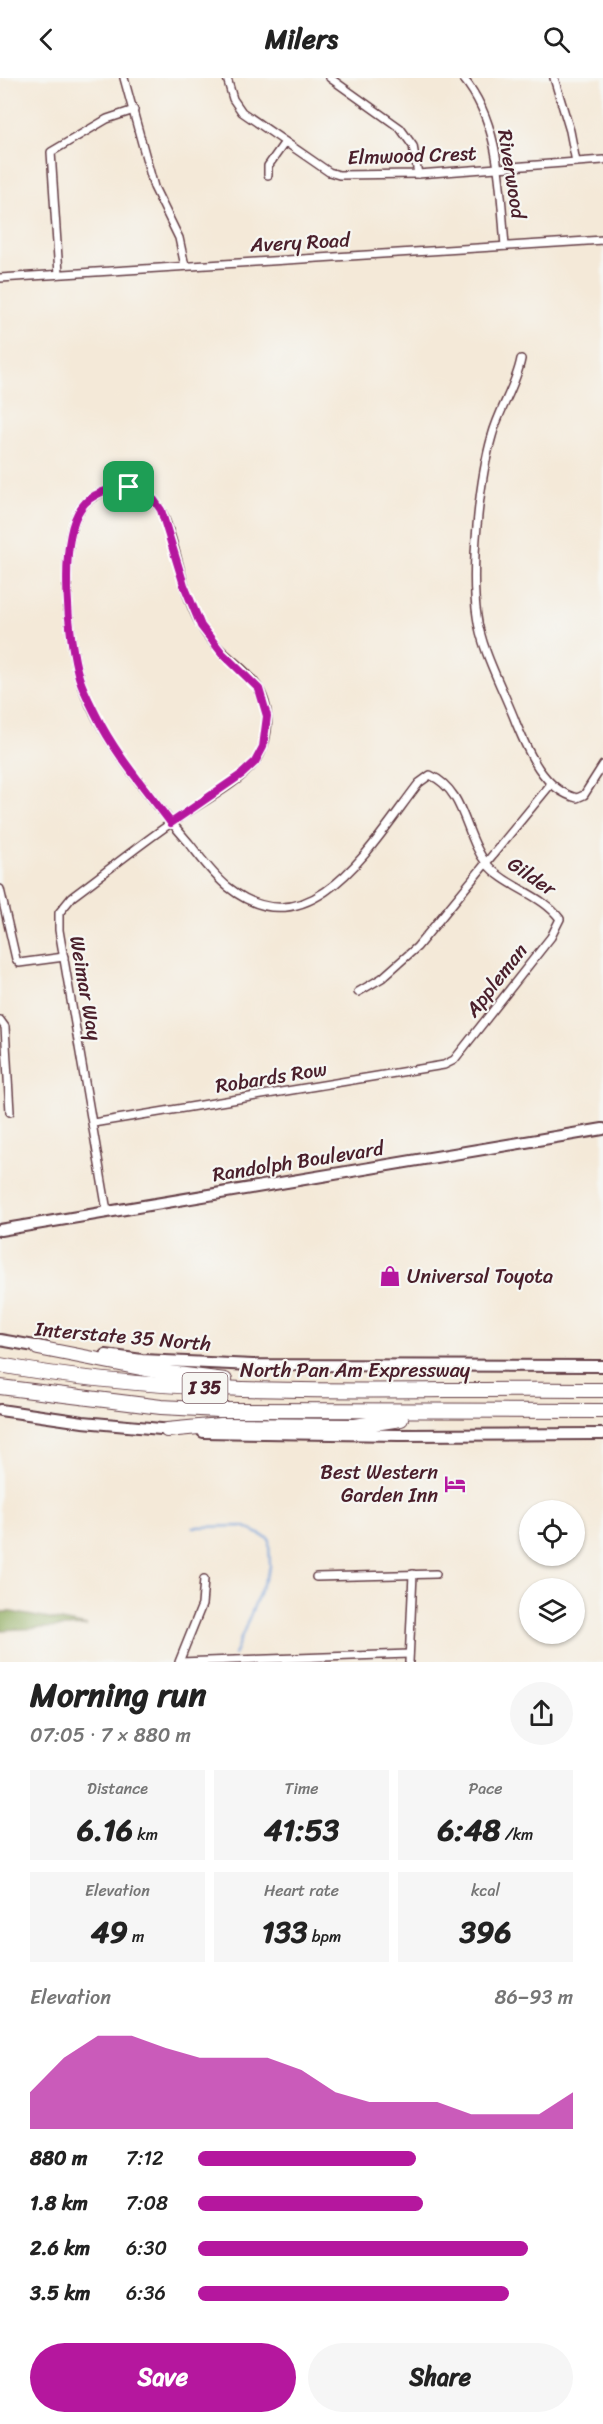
<!DOCTYPE html>
<html lang="en">
<head>
<meta charset="utf-8">
<style>
	:root { --surface:#fff; --page:#f6f6f6; --text:#222; --muted:#767676; --accent:#b5179e }
	body { margin:0; font-family:Sriracha,sans-serif; background:var(--page); color:var(--text); height:100vh; display:flex; flex-direction:column; font-size:22px; white-space:nowrap }
	* { box-sizing:border-box; margin:0 }
	p { font-size:20px; color:var(--muted) }
	.icon { flex:none; width:33px; height:33px; fill:none; stroke:currentColor; stroke-width:2; stroke-linecap:round; stroke-linejoin:round }
	.map { position:relative; height:1584px; overflow:hidden }
	.details { display:flex; flex-direction:column; background:var(--surface); flex:1 }
	.details>* { flex:none }
	.tools { position:absolute; left:519px; top:1422px; display:grid; gap:12px }
	.tools a { display:grid; place-items:center; width:66px; height:66px; border-radius:50%; background:var(--surface); box-shadow:0 2px 4px #0004; font-size:30px }
	.pin { position:absolute; display:grid; place-items:center; width:51px; height:51px; color:#fff; margin:-26px; border-radius:12px; box-shadow:0 3px 9px #0006 }
	.round { display:grid; place-items:center; flex:none; width:63px; height:63px; border-radius:32px; background:var(--page) }
	.summary { display:flex; align-items:center; justify-content:space-between; height:102px; padding:0 30px }
	h1 { font-size:33px; font-weight:700; line-height:45px }
	.figures { display:grid; grid-template-columns:repeat(3,1fr); gap:9px; height:102px; padding:6px 30px }
	.figures div { display:grid; align-content:center; border-radius:0px; background:var(--page); text-align:center }
	.figures b { font-size:30px; font-weight:700 }
	.figures small { font-size:16px; font-weight:400 }
	.figures p { font-size:16px }
	.chart { height:168px; padding:12px 30px }
	.chart p { display:flex; justify-content:space-between }
	.chart svg { width:100%; height:108px; margin-top:6px; fill:var(--accent); opacity:.7 }
	.action { display:flex; gap:12px; margin-top:auto; padding:12px 30px }
	.action a { flex:1; height:69px; border-radius:36px; background:var(--accent); color:#fff; font-size:24px; font-weight:700; line-height:69px; text-align:center }
	.action a+a { background:var(--page); color:var(--text) }
	ul { padding:0 30px; list-style:none; font-size:20px }
	li { display:grid; grid-template-columns:96px 72px 1fr; align-items:center; height:45px }
	li i { height:15px; border-radius:8px; background:var(--accent) }
	header { display:flex; justify-content:space-between; align-items:center; height:78px; padding:0 30px; background:var(--surface); font-size:27px; font-weight:700 }
	.map>svg:first-child { display:block }
</style>
</head>
<body>
<header><svg class="icon" aria-label="back" viewBox="0 0 24 24"><path d="M15 5l-7 7 7 7"/></svg>Milers<svg class="icon" aria-label="search" viewBox="0 0 24 24"><circle cx="10" cy="10" r="6"/><path d="M15 15l6 6"/></svg></header>
<div class="map">
<svg width="603" height="1584" viewBox="0 0 603 1584">
	<rect width="100%" height="100%" fill="#f6f6f2"/>
	<filter id="ink" filterUnits="userSpaceOnUse"><feTurbulence type="fractalNoise" baseFrequency=".0167" numOctaves="2"/><feDisplacementMap in="SourceGraphic" scale="12" xChannelSelector="R" yChannelSelector="G"/><feConvolveMatrix kernelMatrix="1 2 1 2 8 2 1 2 1" color-interpolation-filters="sRGB"/></filter>
	<filter id="wash" filterUnits="userSpaceOnUse"><feTurbulence type="fractalNoise" baseFrequency=".008" numOctaves="4" result="noise"/><feDisplacementMap in="SourceGraphic" scale="24" xChannelSelector="R" yChannelSelector="G"/><feGaussianBlur stdDeviation="1.35" result="paint"/><feColorMatrix in="noise" values="0 0 0 0 0 0 0 0 0 0 0 0 0 0 0 0 0 1.4 0 .05"/><feComposite in="paint" operator="in"/></filter>
	<g filter="url(#wash)">
		<rect width="100%" height="100%" fill="#f4e9d8"/>
		<path fill="#8fac5f" stroke="#6c6645" stroke-width="1.5" d="M0,1534H11L87,1548L0,1552Z"/>
		<g fill="none" stroke-linecap="round" stroke-linejoin="round">
			<path stroke="#709dd8" stroke-width="2" d="M193,1449L243,1448L269,1461L270,1489L234,1577"/>
		</g>
	</g>
	<g filter="url(#ink)">
		<g fill="none" stroke-linecap="round" stroke-linejoin="round">
			<defs>
				<g id="street">
					<path d="M124,0L154,109L179,160L185,188"/>
					<path d="M227,0L233,21L242,34L329,94L339,97L418,96L603,82"/>
					<path d="M330,0L400,50L413,68L418,96"/>
					<path d="M463,0C501,45 500,112 505,168"/>
					<path d="M554,0L570,53L576,84"/>
					<path d="M268,97V88L285,64"/>
					<path d="M59,196L51,74L107,41L134,32"/>
					<path d="M0,200L603,162"/>
					<path d="M521,281C516,308 499,331 492,358C479,403 470,492 477,538C481,572 504,613 516,645C528,674 544,712 577,720L584,717L603,687"/>
					<path d="M0,811L16,881L19,885L64,879"/>
					<path d="M358,914L382,900L417,869L551,706"/>
					<path d="M0,942L5,949L10,1034"/>
					<path d="M93,1045L444,987L454,982L551,859L560,841C542,816 505,809 486,785C464,757 466,713 430,697L419,705C375,761 312,876 228,809C213,797 201,780 189,765C151,721 96,655 79,599C68,562 58,462 81,430C88,420 104,412 116,410C136,407 150,416 161,432C178,467 180,511 201,548C216,576 251,589 263,619C271,638 268,668 255,684C237,707 198,726 174,743C139,767 106,794 72,819L59,835V852L107,1133"/>
					<path d="M316,1499L436,1496"/>
					<path d="M179,1584L202,1527L204,1501"/>
					<path d="M180,1584L409,1576"/>
					<path d="M409,1584L413,1496"/>
				</g>
				<g id="secondary">
					<path d="M0,1152L603,1051"/>
					<path d="M0,1262L46,1270"/>
					<path d="M106,1277L142,1282L253,1287L603,1288"/>
					<path d="M0,1332L83,1344L172,1352"/>
					<path d="M203,1354L399,1357L603,1356"/>
				</g>
				<g id="highway">
					<path d="M38,1270L161,1294L225,1302"/>
					<path d="M0,1287C199,1324 402,1309 603,1312"/>
					<path d="M0,1309L161,1329L219,1332L603,1333"/>
					<path d="M167,1352L220,1347L355,1348L401,1341"/>
				</g>
			</defs>
			<use href="#street" stroke="#643d45" stroke-width="10"/>
			<use href="#secondary" stroke="#643d45" stroke-width="14"/>
			<use href="#highway" stroke="#643d45" stroke-width="16"/>
			<use href="#street" stroke="#fff" stroke-width="7"/>
			<use href="#secondary" stroke="#fff" stroke-width="10"/>
			<use href="#highway" stroke="#fff" stroke-width="14"/>
		</g>
	</g>
	<g fill="none" stroke-linecap="round" stroke-linejoin="round" filter="url(#ink)">
		<defs>
			<path id="route" d="M129,409L154,422L161,432L184,507L201,548L222,575L259,611L267,638L263,669L255,684L242,696L171,745C145,710 115,676 96,637C90,625 83,612 79,599C68,562 58,462 81,430C91,415 112,409 129,409Z"/>
		</defs>
		<use href="#route" stroke="#fff" stroke-width="12"/>
		<use href="#route" stroke="#b5179e" stroke-width="8"/>
	</g>
	<defs>
		<symbol id="shop-bare" viewBox="-9 -9 18 18"><path d="M-5-2.5h2.3a2.7 3.5 0 0 1 5.4 0H5L5.5 6h-11ZM-1.5-2.5h3a1.5 2.3 0 0 0-3 0Z" fill="#b5179e" stroke="#f6f6f2" stroke-width="2.5" paint-order="stroke"/></symbol>
		<symbol id="hotel-bare" viewBox="-9 -9 18 18"><path d="M-6-4.5h1.5V1H6V5H4.5V3h-9V5H-6ZM-4 0a1.8 1.8 0 1 1 3.6 0ZM.5 0V-2.5h3Q6-2.5 6 0Z" fill="#b5179e" stroke="#f6f6f2" stroke-width="2.5" paint-order="stroke"/></symbol>
	</defs>
	<g fill-rule="evenodd">
		<use href="#shop-bare" x="375" y="1183" width="30" height="30"/>
		<use href="#hotel-bare" x="440" y="1391" width="30" height="30"/>
	</g>
	<g text-anchor="middle" stroke-width="4.5" stroke-linejoin="round" paint-order="stroke">
		<rect fill="#f6f6f2" stroke="#7e6067" stroke-width="1.5" x="182.5" y="1295" width="45" height="30" rx="4.5"/>
		<g font-size="18" font-weight="bold" fill="#4a1f2b">
			<text x="205" y="1316">I 35</text>
		</g>
		<g font-size="20" fill="#4a1f2b" stroke="#f6f6f2">
			<text transform="translate(412 77) rotate(-2)" y="7">Elmwood Crest</text>
			<text transform="translate(512 96) rotate(81)" y="7">Riverwood</text>
			<text transform="translate(300 164) rotate(-3)" y="7">Avery Road</text>
			<text transform="translate(532 798) rotate(34)" y="7">Gilder</text>
			<text transform="translate(496 902) rotate(-52)" y="7">Appleman</text>
			<text transform="translate(86 910) rotate(80)" y="7">Weimar Way</text>
			<text transform="translate(271 999) rotate(-9)" y="7">Robards Row</text>
			<text transform="translate(298 1083) rotate(-9)" y="7">Randolph Boulevard</text>
			<text transform="translate(123 1258) rotate(5)" y="7">Interstate 35 North</text>
			<text x="355" y="1299">North Pan Am Expressway</text>
		</g>
		<g font-size="20" fill="#4a1f2b" stroke="#f6f6f2" text-anchor="start">
			<text x="407" y="1205">Universal Toyota</text>
			<text x="438" y="1401" text-anchor="end">Best Western<tspan x="438" dy="23">Garden Inn</tspan></text>
		</g>
	</g>
</svg>
<div class="tools">
<a><svg class="icon" aria-label="locate" viewBox="0 0 24 24"><circle cx="12" cy="12" r="6"/><path d="M12 2v4M12 18v4M2 12h4M18 12h4"/></svg></a>
<a><svg class="icon" aria-label="layers" viewBox="0 0 24 24"><path d="M12 4l9 5-9 5-9-5zM3 14l9 5 9-5"/></svg></a>
</div>
<div class="pin" style="left:129px;top:409px;background:#1e9e55"><svg class="icon" aria-label="arrive" viewBox="0 0 24 24"><path d="M6 21V4h12l-3 4 3 4H6"/></svg></div>
</div>
<section class="details">
<div class="summary"><div><h1>Morning run</h1><p>07:05 · 7 × 880 m</p></div><a class="round"><svg class="icon" aria-label="share" viewBox="0 0 24 24"><path d="M12 15V3M7 8l5-5 5 5M5 13v7h14v-7"/></svg></a></div>
<div class="figures">
<div><p>Distance</p><b>6.16<small> km</small></b></div>
<div><p>Time</p><b>41:53</b></div>
<div><p>Pace</p><b>6:48<small> /km</small></b></div>
</div>
<div class="figures">
<div><p>Elevation</p><b>49<small> m</small></b></div>
<div><p>Heart rate</p><b>133<small> bpm</small></b></div>
<div><p>kcal</p><b>396</b></div>
</div>
<div class="chart"><p><span>Elevation</span>86–93 m</p>
<svg viewBox="0 0 160 44" preserveAspectRatio="none"><path d="M0 44V29L10 15L20 6L30 6L40 11L50 15L60 15L70 15L80 20L90 29L100 33L110 33L120 33L130 38L140 38L150 38L160 29V44z"/></svg>
</div>
<ul>
<li><b>880 m</b>7:12<i style="width:58%"></i></li>
<li><b>1.8 km</b>7:08<i style="width:60%"></i></li>
<li><b>2.6 km</b>6:30<i style="width:88%"></i></li>
<li><b>3.5 km</b>6:36<i style="width:83%"></i></li>
</ul>
<div class="action"><a>Save</a><a>Share</a></div>
</section>
</body>
</html>
